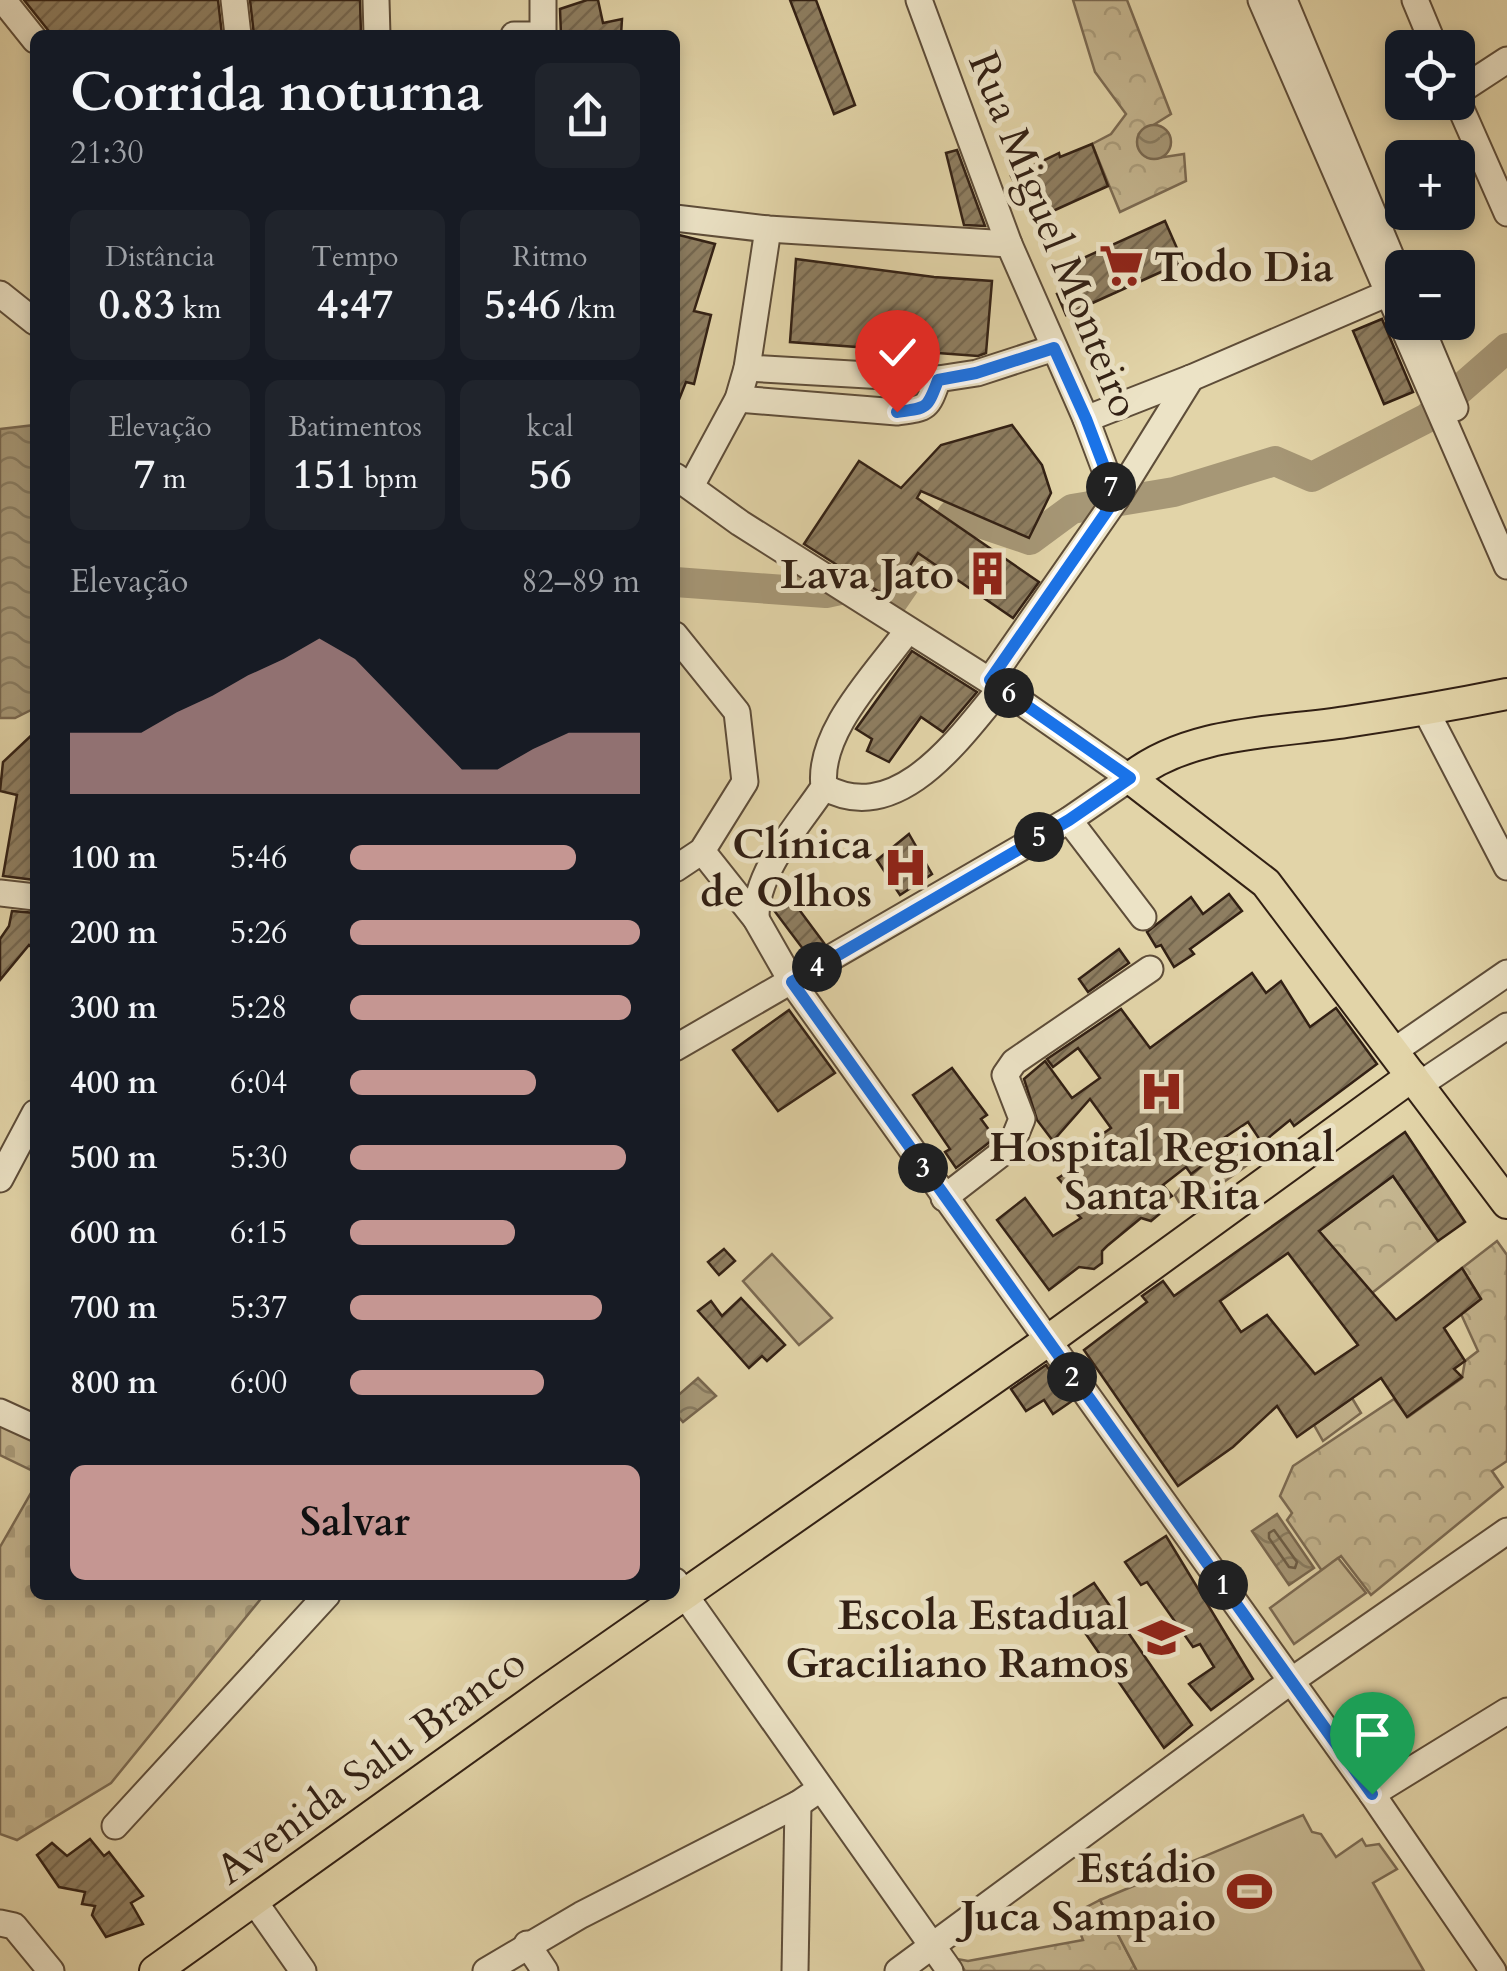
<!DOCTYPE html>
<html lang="pt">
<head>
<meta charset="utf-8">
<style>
	:root { --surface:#171b24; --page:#20242c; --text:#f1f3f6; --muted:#9ea1a6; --accent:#c59692 }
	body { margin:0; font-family:Cardo,serif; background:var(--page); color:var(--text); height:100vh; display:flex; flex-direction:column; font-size:38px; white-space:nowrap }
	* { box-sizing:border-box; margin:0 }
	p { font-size:32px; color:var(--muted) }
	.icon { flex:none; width:55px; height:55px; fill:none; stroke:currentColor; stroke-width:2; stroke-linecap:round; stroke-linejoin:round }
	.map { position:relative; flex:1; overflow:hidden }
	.side { position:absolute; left:30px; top:30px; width:650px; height:1570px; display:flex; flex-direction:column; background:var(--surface); border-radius:15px; box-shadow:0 5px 15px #0003 }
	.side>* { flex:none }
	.tools { position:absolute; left:1385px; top:30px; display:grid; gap:20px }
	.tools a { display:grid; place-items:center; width:90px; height:90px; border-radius:15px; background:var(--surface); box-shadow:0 5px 15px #0003; font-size:50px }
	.pin { position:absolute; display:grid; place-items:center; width:85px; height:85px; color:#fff; margin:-102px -42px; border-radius:50% 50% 50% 0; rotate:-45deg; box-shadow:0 0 10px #0007 }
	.pin .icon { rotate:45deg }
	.km { position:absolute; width:50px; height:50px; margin:-25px; border-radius:50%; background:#222; color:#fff; font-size:28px; line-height:50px; text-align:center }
	.round { display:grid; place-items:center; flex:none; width:105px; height:105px; border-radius:15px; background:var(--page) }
	.overview { display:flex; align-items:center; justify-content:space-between; height:170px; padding:0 40px }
	h1 { font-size:55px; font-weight:700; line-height:75px }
	.figures { display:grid; grid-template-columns:repeat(3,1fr); gap:15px; height:170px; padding:10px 40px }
	.figures div { display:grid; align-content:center; border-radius:15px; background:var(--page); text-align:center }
	.figures b { font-size:42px; font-weight:700 }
	.figures small { font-size:28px; font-weight:400 }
	.figures p { font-size:28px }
	.chart { height:280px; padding:20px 40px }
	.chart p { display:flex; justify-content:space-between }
	.chart svg { width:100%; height:180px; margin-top:10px; fill:var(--accent); opacity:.7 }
	.action { display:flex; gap:20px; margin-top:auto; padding:20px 40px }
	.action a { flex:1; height:115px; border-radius:15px; background:var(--accent); color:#111; font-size:40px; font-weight:700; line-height:115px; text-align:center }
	ul { padding:0 40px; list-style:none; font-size:32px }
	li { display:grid; grid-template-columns:160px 120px 1fr; align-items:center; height:75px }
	li i { height:25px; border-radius:12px; background:var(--accent) }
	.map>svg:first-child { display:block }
</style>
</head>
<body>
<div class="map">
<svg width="1507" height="1971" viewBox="0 0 1507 1971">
	<defs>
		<pattern id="forest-crowns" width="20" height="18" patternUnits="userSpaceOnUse" patternTransform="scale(2.5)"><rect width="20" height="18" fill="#c4b58f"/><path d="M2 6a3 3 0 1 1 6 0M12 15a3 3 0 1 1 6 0" fill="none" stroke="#a99b7a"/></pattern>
		<pattern id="cemetery-stones" width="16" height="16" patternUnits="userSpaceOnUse" patternTransform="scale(2.5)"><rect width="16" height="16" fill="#c4b58f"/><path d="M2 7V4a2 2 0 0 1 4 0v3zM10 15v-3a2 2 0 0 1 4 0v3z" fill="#a99b7a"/></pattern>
		<pattern id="water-waves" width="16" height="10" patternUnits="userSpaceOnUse" patternTransform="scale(2.5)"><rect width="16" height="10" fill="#a69776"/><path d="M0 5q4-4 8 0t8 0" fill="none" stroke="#887b60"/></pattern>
		<pattern id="building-hatch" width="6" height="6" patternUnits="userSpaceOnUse" patternTransform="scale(2.5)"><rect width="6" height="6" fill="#8e7e61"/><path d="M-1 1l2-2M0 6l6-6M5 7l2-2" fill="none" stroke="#75674f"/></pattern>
	</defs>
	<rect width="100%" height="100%" fill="#e2d4a8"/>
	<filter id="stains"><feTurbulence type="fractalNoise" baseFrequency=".002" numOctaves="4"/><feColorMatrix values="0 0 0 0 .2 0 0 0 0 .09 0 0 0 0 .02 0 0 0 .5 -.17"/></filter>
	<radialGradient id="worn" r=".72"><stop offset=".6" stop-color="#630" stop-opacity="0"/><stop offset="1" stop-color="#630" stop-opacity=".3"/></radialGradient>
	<g fill="url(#forest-crowns)" stroke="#7b6a52" stroke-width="2.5">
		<path d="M1073,0H1127L1171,114L1139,134L1158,158L1184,154L1186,181L1120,212L1092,144L1111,134L1126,114L1095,72Z"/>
		<path d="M1393,1176L1438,1241L1372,1293L1319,1231Z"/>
		<path d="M1497,1241L1507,1255V1461L1492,1471L1503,1487L1371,1595L1341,1556L1322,1571L1287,1520L1292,1513L1280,1496L1293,1466L1394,1399L1408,1417L1462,1378L1465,1361L1478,1351L1461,1314L1481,1299L1462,1268Z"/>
		<path d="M1100,1900L1137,1971H965L957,1959L968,1961L1083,1940L1073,1914Z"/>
	</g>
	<g fill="url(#cemetery-stones)" stroke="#7b6a52" stroke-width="2.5">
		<path d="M0,1424L35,1440V1472L0,1455Z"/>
		<path d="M35,1486V1595H264L111,1783L17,1840L0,1834V1547Z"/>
	</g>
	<g fill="#c4b58f" stroke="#7b6a52" stroke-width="2.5">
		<path d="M1231,1150L1248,1151L1257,1158L1184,1211L1175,1195C1191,1174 1206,1160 1231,1150Z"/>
		<path d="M772,1254L832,1318L799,1345L743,1281Z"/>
		<path d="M1352,1398L1361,1413L1323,1441L1314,1425Z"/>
		<path d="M1338,1558L1366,1593L1294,1644L1270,1608Z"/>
		<path d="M1303,1815L1312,1832L1321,1834L1336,1857L1362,1839L1366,1846L1379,1844L1397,1869L1373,1883L1424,1971H1137L1100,1900Z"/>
	</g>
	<g fill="url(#water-waves)" stroke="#78674f" stroke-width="2.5">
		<circle cx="1154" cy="142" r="17"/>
		<path d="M35,425V708L15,718H0V429Z"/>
		<path d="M698,1378L716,1396L683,1422L675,1413V1398Z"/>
		<path d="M1277,1514L1314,1568L1289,1585L1252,1531Z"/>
	</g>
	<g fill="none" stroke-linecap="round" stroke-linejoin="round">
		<path stroke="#6c5c45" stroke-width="2.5" d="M1274,1530L1297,1562L1295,1568L1289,1567L1269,1538V1533Z"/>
		<path stroke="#a69776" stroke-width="30" d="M675,582L826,593L854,587L891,604L953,514L1030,540L1072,509L1174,492L1275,461L1312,477L1427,418L1507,348"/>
	</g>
	<g fill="url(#building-hatch)" stroke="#322014" stroke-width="2.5" fill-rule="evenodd">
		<path d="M24,0H218L222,35H52Z"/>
		<path d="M250,0H360L361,35H254Z"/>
		<path d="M587,0H598L603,23L622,19L621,35H561L560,9Z"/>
		<path d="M790,0H816L855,105L834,114Z"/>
		<path d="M1092,144L1108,186L1033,220L1011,176L1059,153L1060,157Z"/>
		<path d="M957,150L985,226L964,225L946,153Z"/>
		<path d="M1165,221L1183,262L1066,315L1057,294L1068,289L1059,269Z"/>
		<path d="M675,234L715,244L694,311L711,315L694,384L686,382L676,407Z"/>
		<path d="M796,259L934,277L992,281L986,353L978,356L790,342Z"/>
		<path d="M1382,319L1413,392L1384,404L1353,331Z"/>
		<path d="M1012,425L1042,465L1051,493L1029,538L921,491L917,498L1039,582L1013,618L918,553L889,598L804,544L859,461L901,488L941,445Z"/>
		<path d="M912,651L977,692L943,732L921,717L889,762L867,751L872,739L856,729Z"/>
		<path d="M35,732V880L3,876L17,795L0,791L3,762Z"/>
		<path d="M909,834L932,874L900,895L877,860Z"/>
		<path d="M1229,894L1242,911L1190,949L1194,954L1174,967L1161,945L1156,947L1147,932L1191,897L1203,914Z"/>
		<path d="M789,896L824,943L806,953L773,909Z"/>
		<path d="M12,911L35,913V950L29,945L0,980V939L9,926Z"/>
		<path d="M1119,949L1129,963L1088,992L1079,979Z"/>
		<path d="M1252,973L1266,993L1281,981L1310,1027L1336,1008L1377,1064L1294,1126L1290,1120L1262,1143L1248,1122L1209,1148L1214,1157L1191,1174L1186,1167L1163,1185L1172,1196L1162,1203L1163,1211L1151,1221L1141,1218L1107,1246L1102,1251V1263L1094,1269L1079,1267L1049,1290L997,1220L1025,1198L1053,1236L1081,1218L1073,1210L1081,1205L1058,1178L1074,1168L1066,1160L1111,1128L1090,1099L1053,1141L1037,1120L1024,1079L1045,1061L1072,1098L1100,1078L1078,1048L1053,1067L1047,1059L1121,1009L1150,1048Z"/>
		<path d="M789,1010L835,1073L778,1111L733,1050Z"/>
		<path d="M952,1068L987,1115L981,1119L995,1138L956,1168L945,1152L950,1149L913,1095Z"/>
		<path d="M1405,1132L1465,1222L1438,1241L1393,1176L1319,1231L1396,1320L1462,1268L1481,1299L1444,1328L1465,1361L1454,1369L1462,1377L1407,1417L1381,1378L1297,1437L1277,1406L1233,1447L1178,1486L1084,1350L1147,1302L1142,1296L1163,1281L1174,1296ZM1288,1253L1358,1345L1315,1374L1267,1315L1241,1332L1220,1301Z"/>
		<path d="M724,1249L735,1261L719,1275L708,1262Z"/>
		<path d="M741,1298L785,1345L767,1361L762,1356L749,1368L698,1311L711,1301L722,1316Z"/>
		<path d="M1046,1365L1072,1401L1053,1414L1044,1400L1026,1411L1011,1389Z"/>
		<path d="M1166,1536L1253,1679L1211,1710L1189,1684L1214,1667L1200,1644L1193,1647L1147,1582L1141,1585L1125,1562Z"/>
		<path d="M1094,1583L1192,1725L1164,1748L1064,1602Z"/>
		<path d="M90,1839L104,1856L109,1852L143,1896L131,1903L143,1924L106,1937L92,1915L95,1906L82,1904L85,1892L59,1887L37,1855L52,1843L67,1856Z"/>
	</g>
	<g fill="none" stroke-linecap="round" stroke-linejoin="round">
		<defs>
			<g id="minor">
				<path d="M3,0L35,40"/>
				<path d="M234,0L238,35"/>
				<path d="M376,0L377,35"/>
				<path d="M919,0L1009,244L1086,419L1116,499"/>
				<path d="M1261,0L1507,566"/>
				<path d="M1284,0L1397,271"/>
				<path d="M1415,0L1435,48"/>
				<path d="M514,35H530"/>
				<path d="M543,35V0"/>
				<path d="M1458,92L1507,60"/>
				<path d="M1458,102L1507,213"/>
				<path d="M675,218L768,229L1009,244"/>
				<path d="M0,294L35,322"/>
				<path d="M1419,322L1455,408"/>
				<path d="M747,368L938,379"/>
				<path d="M738,399L897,412C928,408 927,409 938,379L977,373L1054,348"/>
				<path d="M1086,419L1191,378L1400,288"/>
				<path d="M675,476L740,523L1001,688L1130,778L1069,820L675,1048"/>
				<path d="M691,486L738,399L747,368L768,229"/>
				<path d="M675,635L737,712L745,782L702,851L675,869"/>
				<path d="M990,680L1116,499L1191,378"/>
				<path d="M1426,711L1507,867"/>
				<path d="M824,787C898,828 960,737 1001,688"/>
				<path d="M1069,820L1143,917"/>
				<path d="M702,851L756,919L792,982L1372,1794L1493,1971"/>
				<path d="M0,893L35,897"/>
				<path d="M756,919C755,871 799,825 824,787C817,732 877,673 908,630"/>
				<path d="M1394,1051L1507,973"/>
				<path d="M1419,1085L1507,1026"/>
				<path d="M0,1179L35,1113"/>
				<path d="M944,1198L1011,1146L1022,1119L1005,1075L1014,1062L1150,969"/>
				<path d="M0,1412L35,1428"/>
				<path d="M675,1581L950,1971"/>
				<path d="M1372,1794L1507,1711"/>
				<path d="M115,1826L327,1595"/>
				<path d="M254,1901L303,1971"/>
				<path d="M0,1923L14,1926L51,1971"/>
				<path d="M527,1944L545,1971"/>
				<path d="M486,1971L581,1915L798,1804L820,1789"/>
				<path d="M795,1971L798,1804"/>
				<path d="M898,1971L1291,1681L1507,1531"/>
			</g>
			<g id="major">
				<path d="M1507,694C1453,705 1400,714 1346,722C1274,733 1189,731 1130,778L1266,883L1507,1203"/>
				<path d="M155,1971L549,1689L1046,1342L1412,1076"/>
			</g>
		</defs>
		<use href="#minor" stroke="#5e4d39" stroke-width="29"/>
		<use href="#major" stroke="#322014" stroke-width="34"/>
		<use href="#minor" stroke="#ece3c6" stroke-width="25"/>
		<use href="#major" stroke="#e2d4a8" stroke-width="30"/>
	</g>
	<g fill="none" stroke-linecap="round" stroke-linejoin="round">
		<defs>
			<path id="route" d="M897,412C928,408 927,409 938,380L976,373L1054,348L1086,419L1116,498L990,680L1130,778L1069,820L792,982L1372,1794"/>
		</defs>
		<use href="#route" stroke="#fff" stroke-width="20"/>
		<use href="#route" stroke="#1a73e8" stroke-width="12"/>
	</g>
	<defs>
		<symbol id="supermarket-bare" viewBox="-9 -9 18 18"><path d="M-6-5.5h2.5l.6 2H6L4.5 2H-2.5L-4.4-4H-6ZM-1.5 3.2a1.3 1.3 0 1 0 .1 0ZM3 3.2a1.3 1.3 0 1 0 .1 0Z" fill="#8f2418" stroke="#ece3c6" stroke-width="2.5" paint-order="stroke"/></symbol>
		<symbol id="building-bare" viewBox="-9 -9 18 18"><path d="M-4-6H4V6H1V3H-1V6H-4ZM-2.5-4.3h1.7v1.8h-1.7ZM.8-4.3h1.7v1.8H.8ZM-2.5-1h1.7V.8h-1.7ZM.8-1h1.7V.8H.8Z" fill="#8f2418" stroke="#ece3c6" stroke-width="2.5" paint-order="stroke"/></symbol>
		<symbol id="hospital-bare" viewBox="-9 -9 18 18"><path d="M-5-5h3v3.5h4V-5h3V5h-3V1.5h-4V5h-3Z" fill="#8f2418" stroke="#ece3c6" stroke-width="2.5" paint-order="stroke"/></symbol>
		<symbol id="school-bare" viewBox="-9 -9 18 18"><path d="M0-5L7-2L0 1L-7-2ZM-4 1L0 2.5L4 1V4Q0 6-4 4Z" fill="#8f2418" stroke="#ece3c6" stroke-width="2.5" paint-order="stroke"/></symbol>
		<symbol id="stadium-bare" viewBox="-9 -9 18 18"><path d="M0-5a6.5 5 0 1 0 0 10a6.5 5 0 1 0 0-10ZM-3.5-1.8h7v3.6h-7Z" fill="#8f2418" stroke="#ece3c6" stroke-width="2.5" paint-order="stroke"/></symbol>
	</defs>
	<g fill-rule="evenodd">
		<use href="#supermarket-bare" x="1090" y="234" width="63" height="63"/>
		<use href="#building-bare" x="956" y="542" width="63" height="63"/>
		<use href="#hospital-bare" x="874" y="836" width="63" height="63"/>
		<use href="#hospital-bare" x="1130" y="1060" width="63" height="63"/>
		<use href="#school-bare" x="1130" y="1606" width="63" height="63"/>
		<use href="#stadium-bare" x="1218" y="1860" width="63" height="63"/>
	</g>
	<g text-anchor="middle" stroke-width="10" stroke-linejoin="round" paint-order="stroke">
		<g font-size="42" fill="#322014" stroke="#ece3c6">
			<text transform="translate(1055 234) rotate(68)" y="15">Rua Miguel Monteiro</text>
			<text transform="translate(370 1765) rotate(-36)" y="15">Avenida Salu Branco</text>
		</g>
		<g font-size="42" font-weight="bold" fill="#322014" stroke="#ece3c6" text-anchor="end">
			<text x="1154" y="281" text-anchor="start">Todo Dia</text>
			<text x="954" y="588">Lava Jato</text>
			<text x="872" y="858">Clínica<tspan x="872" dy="48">de Olhos</tspan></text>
			<text x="1162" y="1161" text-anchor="middle">Hospital Regional<tspan x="1162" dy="48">Santa Rita</tspan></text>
			<text x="1129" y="1629">Escola Estadual<tspan x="1129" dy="48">Graciliano Ramos</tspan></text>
			<text x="1216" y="1882">Estádio<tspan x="1216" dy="48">Juca Sampaio</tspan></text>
		</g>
	</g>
	<rect width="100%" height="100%" filter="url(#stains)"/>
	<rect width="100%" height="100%" fill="url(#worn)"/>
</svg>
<div class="tools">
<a><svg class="icon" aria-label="locate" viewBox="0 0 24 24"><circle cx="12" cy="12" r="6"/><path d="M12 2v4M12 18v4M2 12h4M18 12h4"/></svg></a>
<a>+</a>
<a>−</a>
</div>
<div class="pin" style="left:1372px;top:1794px;background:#1e9e55"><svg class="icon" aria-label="arrive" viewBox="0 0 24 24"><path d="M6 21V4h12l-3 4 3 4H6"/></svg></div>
<div class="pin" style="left:897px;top:412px;background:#d93025"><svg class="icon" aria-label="check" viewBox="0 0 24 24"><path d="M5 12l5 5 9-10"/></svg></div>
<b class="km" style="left:1223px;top:1585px">1</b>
<b class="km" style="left:1072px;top:1377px">2</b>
<b class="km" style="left:923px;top:1168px">3</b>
<b class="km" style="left:817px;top:967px">4</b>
<b class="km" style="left:1039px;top:837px">5</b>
<b class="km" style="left:1009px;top:693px">6</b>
<b class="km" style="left:1111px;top:487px">7</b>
<section class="side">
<div class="overview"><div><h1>Corrida noturna</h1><p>21:30</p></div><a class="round"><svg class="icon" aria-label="share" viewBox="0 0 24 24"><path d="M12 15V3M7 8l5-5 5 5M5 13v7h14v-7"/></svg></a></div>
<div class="figures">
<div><p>Distância</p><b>0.83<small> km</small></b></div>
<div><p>Tempo</p><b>4:47</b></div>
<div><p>Ritmo</p><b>5:46<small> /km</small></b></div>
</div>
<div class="figures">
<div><p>Elevação</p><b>7<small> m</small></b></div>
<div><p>Batimentos</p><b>151<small> bpm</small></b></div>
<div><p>kcal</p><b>56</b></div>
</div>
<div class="chart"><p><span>Elevação</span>82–89 m</p>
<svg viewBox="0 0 160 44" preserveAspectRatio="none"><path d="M0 44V29L10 29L20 29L30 24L40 20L50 15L60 11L70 6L80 11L90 20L100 29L110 38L120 38L130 33L140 29L150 29L160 29V44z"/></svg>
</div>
<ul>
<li><b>100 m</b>5:46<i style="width:78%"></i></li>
<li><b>200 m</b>5:26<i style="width:100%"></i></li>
<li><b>300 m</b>5:28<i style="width:97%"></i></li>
<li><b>400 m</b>6:04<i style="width:64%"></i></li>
<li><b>500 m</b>5:30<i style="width:95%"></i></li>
<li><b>600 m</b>6:15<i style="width:57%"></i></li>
<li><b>700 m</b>5:37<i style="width:87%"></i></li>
<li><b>800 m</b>6:00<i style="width:67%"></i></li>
</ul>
<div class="action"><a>Salvar</a></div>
</section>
</div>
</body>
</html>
